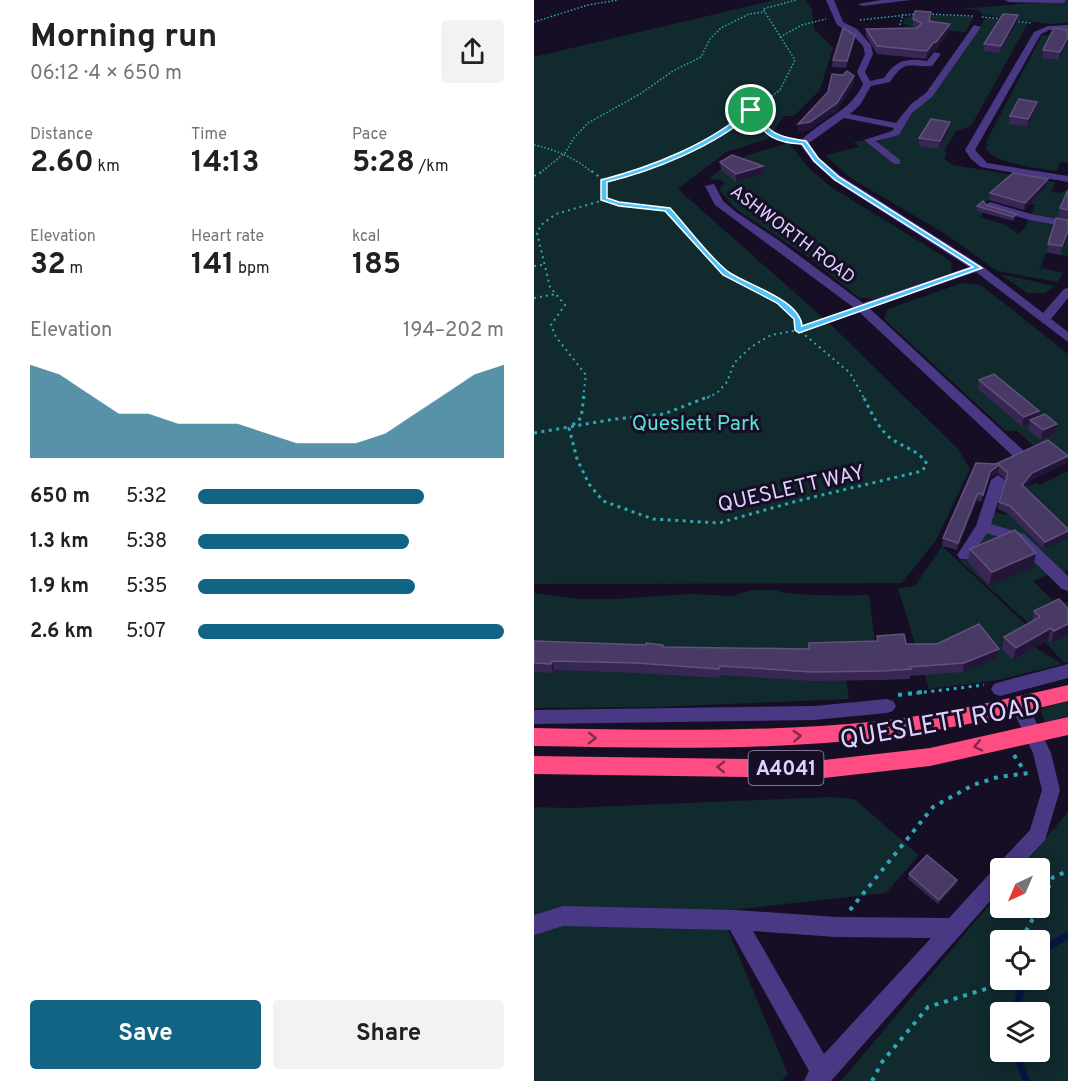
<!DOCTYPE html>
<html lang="en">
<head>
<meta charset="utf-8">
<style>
	:root { --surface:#fff; --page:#f2f2f2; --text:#202124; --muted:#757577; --accent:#126485 }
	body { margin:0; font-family:Overpass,sans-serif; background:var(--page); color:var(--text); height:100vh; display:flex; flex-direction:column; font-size:22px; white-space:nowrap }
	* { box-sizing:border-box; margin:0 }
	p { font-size:20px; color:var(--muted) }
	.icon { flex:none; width:33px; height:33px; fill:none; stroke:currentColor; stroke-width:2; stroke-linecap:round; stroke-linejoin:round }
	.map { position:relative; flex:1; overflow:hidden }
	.sheet { display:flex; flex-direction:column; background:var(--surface); width:534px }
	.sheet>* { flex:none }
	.needle { width:39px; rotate:224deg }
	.buttons { position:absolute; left:456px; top:858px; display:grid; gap:12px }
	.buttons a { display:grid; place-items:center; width:60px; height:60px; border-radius:6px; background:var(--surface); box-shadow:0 3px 15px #0003; font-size:30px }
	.pin { position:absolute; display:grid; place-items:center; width:51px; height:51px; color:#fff; margin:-26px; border:3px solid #fff; border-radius:50%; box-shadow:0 2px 6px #0007 }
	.round { display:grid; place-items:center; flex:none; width:63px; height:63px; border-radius:6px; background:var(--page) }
	.head { display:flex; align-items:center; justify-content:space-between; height:102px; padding:0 30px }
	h1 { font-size:33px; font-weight:700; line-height:45px }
	.figures { display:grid; grid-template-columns:repeat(3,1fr); gap:9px; height:102px; padding:6px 30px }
	.figures div { display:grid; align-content:center }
	.figures b { font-size:30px; font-weight:700 }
	.figures small { font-size:16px; font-weight:400 }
	.figures p { font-size:16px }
	.chart { height:168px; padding:12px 30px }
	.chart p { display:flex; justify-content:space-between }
	.chart svg { width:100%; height:108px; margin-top:6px; fill:var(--accent); opacity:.7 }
	.button { display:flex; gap:12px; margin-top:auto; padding:12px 30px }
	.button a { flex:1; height:69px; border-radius:6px; background:var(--accent); color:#fff; font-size:24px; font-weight:700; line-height:69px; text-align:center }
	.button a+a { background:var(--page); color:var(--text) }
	ul { padding:0 30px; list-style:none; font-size:20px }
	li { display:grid; grid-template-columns:96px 72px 1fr; align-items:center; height:45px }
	li i { height:15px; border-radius:8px; background:var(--accent) }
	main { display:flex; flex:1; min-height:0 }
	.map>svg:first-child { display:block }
</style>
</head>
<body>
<main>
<section class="sheet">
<div class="head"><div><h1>Morning run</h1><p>06:12 · 4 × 650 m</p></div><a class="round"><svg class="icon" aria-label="share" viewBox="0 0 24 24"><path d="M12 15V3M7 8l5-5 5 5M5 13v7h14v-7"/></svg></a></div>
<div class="figures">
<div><p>Distance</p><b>2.60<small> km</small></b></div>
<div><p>Time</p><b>14:13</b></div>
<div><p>Pace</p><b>5:28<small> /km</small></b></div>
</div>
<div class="figures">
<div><p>Elevation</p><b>32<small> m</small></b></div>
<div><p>Heart rate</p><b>141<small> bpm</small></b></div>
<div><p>kcal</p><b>185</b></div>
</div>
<div class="chart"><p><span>Elevation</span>194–202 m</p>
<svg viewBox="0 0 160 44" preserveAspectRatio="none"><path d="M0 44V6L10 10L20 18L30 26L40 26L50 30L60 30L70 30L80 34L90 38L100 38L110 38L120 34L130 26L140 18L150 10L160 6V44z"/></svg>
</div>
<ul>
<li><b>650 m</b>5:32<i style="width:74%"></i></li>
<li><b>1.3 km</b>5:38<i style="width:69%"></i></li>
<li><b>1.9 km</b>5:35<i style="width:71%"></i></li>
<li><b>2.6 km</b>5:07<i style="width:100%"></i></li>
</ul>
<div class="button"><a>Save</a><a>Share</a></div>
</section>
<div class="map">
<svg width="534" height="1081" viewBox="0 0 534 1081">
	<rect width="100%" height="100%" fill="#160e24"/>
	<g fill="#112a2e" fill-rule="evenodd">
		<path d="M240,0H272L278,9L280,28L299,48L286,90L260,116H250L234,139L192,152L144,189L296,324L424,449L436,469L402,540L368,583L0,584V57Z"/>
		<path d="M534,0V23L515,24L449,15L445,10L426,9Z"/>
		<path d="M387,14L440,17L431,32L375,27V25L369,24L371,18Z"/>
		<path d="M452,18L494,23L440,121L437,126L422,131L410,151L413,152L410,159L419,165L521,182L517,192L527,193L534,190V222L497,215L501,205L490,201L458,197L445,208L449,214L446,217L472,225L484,234L492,227L494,220L534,227V256L512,253L505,272L508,268L530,273L523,282L463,271L413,235L315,177L291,155L325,147L320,142L332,140L361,164L365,163L343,142L366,133L382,108L396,99Z"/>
		<path d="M508,35L534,37V163L526,162L523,171C506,169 460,163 452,149L454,144L452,142Z"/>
		<path d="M255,143L274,167L297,187L409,256L418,263L417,273L341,299L325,298L274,257L203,210L186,191L187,186L191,184L187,180L175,179C200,156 223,152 255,143Z"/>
		<path d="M466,274L521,286L511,293H493Z"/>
		<path d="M428,283L447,285L534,354V460L515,444L502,448L483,431H472L350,319L354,309Z"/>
		<path d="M534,471V570L529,573L454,526L457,511L472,515L489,488L503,483L506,485Z"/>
		<path d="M453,532L477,539L518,573L499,581L517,599L534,603V662L530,663L493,622L426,561L442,551Z"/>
		<path d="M408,546L500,632L501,647L528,664L464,680L395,689L364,588L381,586Z"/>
		<path d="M217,590H246V592C275,596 306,596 335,595L342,650L308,649L315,699L121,707L0,708V593L44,599H81L155,594L199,596Z"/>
		<path d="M534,701V716L511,722L506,709Z"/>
		<path d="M294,797L320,799L385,855L352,893L186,911L254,1074L247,1081H0V807L36,808Z"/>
		<path d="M534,812V1081H307L466,892V908H506V868H487ZM466,940H506V980H466ZM466,1012H506V1052H466Z"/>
	</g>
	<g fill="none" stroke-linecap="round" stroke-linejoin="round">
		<g stroke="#091442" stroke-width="7">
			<path d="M506,952L534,935"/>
			<path d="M481,1012L490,980"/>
			<path d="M482,1052L492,1081"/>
		</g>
		<g stroke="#2da7b7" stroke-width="1.5" stroke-dasharray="1.5 2" stroke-linecap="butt">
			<path d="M395,14L439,16"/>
			<path d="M448,17L469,19"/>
			<path d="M326,20L382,14"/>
			<path d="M481,21L498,23"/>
			<path d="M0,22L54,5L84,0"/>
			<path d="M366,25L369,14"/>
			<path d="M246,37L268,25L292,19"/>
			<path d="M217,110L230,130"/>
			<path d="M198,127L230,130L259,142"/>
			<path d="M0,145C23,150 41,158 59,173"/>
			<path d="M6,173L31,153L40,138L54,123L106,94L139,71L167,57L176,39L187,28L215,14L231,12"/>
			<path d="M105,173L198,127L246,90L261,60L229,9L262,0"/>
		</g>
		<g stroke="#2da7b7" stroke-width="2" stroke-dasharray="2 4" stroke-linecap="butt">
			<path d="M58,171L70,181"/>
			<path d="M0,176L9,171"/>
			<path d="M70,181L109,171"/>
			<path d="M70,181L72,187L69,194L70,200"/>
			<path d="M0,266L9,265"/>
			<path d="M0,298L22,294"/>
			<path d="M49,398L52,375L22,337L17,325L31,305L16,287L3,233L7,225L22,214L70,200L85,204L133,209L191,273L245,302L264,318L265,330L316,373L330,398"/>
			<path d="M173,398L183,393L193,382L200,363L217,347L237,335L265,330L311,313"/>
		</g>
		<g stroke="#2da7b7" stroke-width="3" stroke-dasharray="3 4.5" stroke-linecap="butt">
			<path d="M50,396L47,418L35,428L43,459L55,484L69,501L119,519L185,523L263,501L388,471L393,464C384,449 367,447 355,437C343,426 336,410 329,396"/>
			<path d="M0,433L81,419L130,414L176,396"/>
			<path d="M375,694L450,685"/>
		</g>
		<g stroke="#2da7b7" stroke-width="4" stroke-dasharray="4 6" stroke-linecap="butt">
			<path d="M364,695L388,692"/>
			<path d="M480,755L491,772"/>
			<path d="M506,907L519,877L534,871"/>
			<path d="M316,910L399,807L439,785L464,777L496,773"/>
			<path d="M487,940L505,908"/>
			<path d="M338,1081L348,1062L394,1007L458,987L466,973"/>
		</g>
		<g fill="#493984" fill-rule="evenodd">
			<path d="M292,0H300L309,22L323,29L337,45L339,54L331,72L336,81L350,78C362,60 372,58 393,61L400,52L407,54L398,66C374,68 372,58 356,82L337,86L326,105L316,114L362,123L377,104L392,93L440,25L447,27L398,97L378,113L365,135L342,141L366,160V164H360L330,140L358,131L360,128L310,118L275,143L285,158L307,176L448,266L509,313L530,289L534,288V298L517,319L534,332V342L442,272L335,308L490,451L492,454L490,457H480L323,310L181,205L171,186L180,184L189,201L202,212L247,242L329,303L435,267L299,180L279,162L265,143C285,120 316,113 329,84L323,72L331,54L329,46L317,33L303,25Z"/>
			<path d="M347,0H377L328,6L324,4Z"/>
			<path d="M471,0H531L532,1L528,3L475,2Z"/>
			<path d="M534,25V29L515,30L507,34L441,150L453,163L534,176V182L447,167L437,159L431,150L500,32L514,26Z"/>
			<path d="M456,202L497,214L534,221V227L495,220L452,207L451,205Z"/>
			<path d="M464,475L471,480L457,524L490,534L534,576V591L528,589L480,542L453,533L436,559H426L423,555L442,526L457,480Z"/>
			<path d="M534,664V678L466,696L460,694L457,689L460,684L466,682Z"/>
			<path d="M485,697L491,699L517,753L526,790L511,840L485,868H466V890L297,1081H270L275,1071L196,930L29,926L0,935V915L29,906L202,910L302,917L415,918L459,870L463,868L466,862L496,830L508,790L499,753L476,704L479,699ZM219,931L302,937L397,938L290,1054Z"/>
			<path d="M353,699L359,701L362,706L359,711L353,713L280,720L0,724V710L280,706Z"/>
		</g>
		<g fill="#ff4c83" fill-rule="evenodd">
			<path d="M534,685V701C472,716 410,731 346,738C231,751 115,748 0,746V728C115,730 231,733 346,721C410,714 472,699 534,685Z"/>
			<path d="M534,717V735L396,766L290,778L0,774V756L290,760L396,748Z"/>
		</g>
	</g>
	<g fill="#372752">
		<path d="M484,15L483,23L466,53L449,51L450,44Z"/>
		<path d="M379,19L416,24L415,31L402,50L398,51L392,59L343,54L332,36V29L381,28L379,27Z"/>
		<path d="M534,30L525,60L508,58L509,50Z"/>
		<path d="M321,35L320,43L312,68L298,67L299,60Z"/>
		<path d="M503,102L502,109L493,127L475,124L476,116Z"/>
		<path d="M415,130L405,149L385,146V138Z"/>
		<path d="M186,162L230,174L202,182L187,170Z"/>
		<path d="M514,179L513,186L490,210L455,200L456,193Z"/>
		<path d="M534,190V219L524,217L526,208Z"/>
		<path d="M452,205L482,214L481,218L479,221L443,211V206Z"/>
		<path d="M534,220L527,255L513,252L514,244Z"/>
		<path d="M445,380L504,417L523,424L521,433L507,440L494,430L496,423L488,427L444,389Z"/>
		<path d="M534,456L532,463L497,480L491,488L534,538L509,549L475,514L464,509L465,502L472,480L464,473L455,479L447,502L443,500L423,550L408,546L409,538L462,464Z"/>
		<path d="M436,549L502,553L499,567L455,586L434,562Z"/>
		<path d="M534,609L517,643L514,640L479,660L468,649L470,637L498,621L500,611Z"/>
		<path d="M343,636L372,644L465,649L463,658L429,672L376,676V679L348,680L278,681L187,675L186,678L104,673L20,670L19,673L0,672V641L130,647L275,649V643L342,641Z"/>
		<path d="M375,874L423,884L404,904L374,879Z"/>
	</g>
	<g fill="#221538">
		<path d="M484,15L483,23L466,53L467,46Z"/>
		<path d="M416,24L415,31L402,50L398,51L392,59L393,51Z"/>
		<path d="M321,35L320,43L312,68L313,61Z"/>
		<path d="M534,37V42L525,60L526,52Z"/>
		<path d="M320,76V84L303,111L275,130L264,132V124Z"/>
		<path d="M503,102L502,109L493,127L494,119Z"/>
		<path d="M416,122L415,130L405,149L406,141Z"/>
		<path d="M229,166L230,174L202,182V174Z"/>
		<path d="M514,179L513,186L490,210L491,203Z"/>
		<path d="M534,231V235L527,255L528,246Z"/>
		<path d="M505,411L503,420H496V423L488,427L490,417Z"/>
		<path d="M523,424L521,433L507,440L509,430Z"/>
		<path d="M534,456L532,463L497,480L487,493L488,485L498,473Z"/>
		<path d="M465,465L464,473L455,479L447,502L449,495L456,472Z"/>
		<path d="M444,493L443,500L423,550L424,543Z"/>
		<path d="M534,531V538L509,549L511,542Z"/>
		<path d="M502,553L499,567L455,586L458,572Z"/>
		<path d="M534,624V635L517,643L520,631Z"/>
		<path d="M517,628L514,640L479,660L482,648Z"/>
		<path d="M465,649L463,658L429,672L430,663Z"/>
		<path d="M18,661L20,670L19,673L17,664Z"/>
		<path d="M423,880V884L404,904L405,900Z"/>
	</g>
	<g fill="#493965" stroke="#60517d" stroke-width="1.5">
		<path d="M381,11L397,12L395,21L416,24L402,42L399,43L393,51L343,46L332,29L383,28L388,23L379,19Z"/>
		<path d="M469,14L484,15L467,46L450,44Z"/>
		<path d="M309,28L321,35L313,61L299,60Z"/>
		<path d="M520,28L534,30V37L526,52L509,50Z"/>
		<path d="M313,71L320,76L303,103L276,122L264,124L294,92L298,74L309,75Z"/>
		<path d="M485,99L503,102L494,119L476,116Z"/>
		<path d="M397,119L416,122L406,141L385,138Z"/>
		<path d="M198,155L229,166L202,174L186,162Z"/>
		<path d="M479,173L514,179L491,203L456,193Z"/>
		<path d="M534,190V210L526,208Z"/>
		<path d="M449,201L452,205L482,214L479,217L443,206Z"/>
		<path d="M522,218L534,220V231L528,246L514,244Z"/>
		<path d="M460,374L505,411L490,417L445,380Z"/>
		<path d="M511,414L523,424L509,430L496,420Z"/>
		<path d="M514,440L534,456L498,473L488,485L534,529V531L511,542L476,506L465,502L474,473L465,465L456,472L449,495L444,493L424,543L409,538L442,463L462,464Z"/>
		<path d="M481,530L502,553L458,572L436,549Z"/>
		<path d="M525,599L534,609V624L520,631L517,628L482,648L470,637L506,617L500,611Z"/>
		<path d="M445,624L465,649L430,663L376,667L377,669L349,671L278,672L186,666L185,669L103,663L18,661L17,664L0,663V641L112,645V643L129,645V647L275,649V643L344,641L343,636L370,634L372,644H403Z"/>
		<path d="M393,855L423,880L405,900L375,874Z"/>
	</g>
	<defs><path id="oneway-chevron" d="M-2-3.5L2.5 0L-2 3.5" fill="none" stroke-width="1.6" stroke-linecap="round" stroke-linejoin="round" transform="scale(1.5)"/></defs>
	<g stroke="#7f2a4f">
		<use href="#oneway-chevron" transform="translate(263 736) rotate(-4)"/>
		<use href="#oneway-chevron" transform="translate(58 738) rotate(1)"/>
		<use href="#oneway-chevron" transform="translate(444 746) rotate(168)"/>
		<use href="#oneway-chevron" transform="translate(187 767) rotate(-179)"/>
	</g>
	<path fill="#4fc3f7" stroke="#fff" stroke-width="1.5" fill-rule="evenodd" d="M215,109H219C235,134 244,137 272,141L284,158L305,177L448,268L265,333L261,330L260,319L243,303L189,275L131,211L85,206L67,200V180C117,167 176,144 215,109ZM217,114C230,136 242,143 268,144L280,161L301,180L439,267L268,326C266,300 216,286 196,273C179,262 151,224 136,208L85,202L73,198V182C119,171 181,146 217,114Z"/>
	<g text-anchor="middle" stroke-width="6" stroke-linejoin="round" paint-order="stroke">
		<g font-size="18" fill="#dfd1ff" stroke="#160e24">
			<text transform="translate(259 234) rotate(37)" y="6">ASHWORTH ROAD</text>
		</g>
		<rect fill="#160e24" stroke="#a396bd" stroke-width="1.5" x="214.5" y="751" width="75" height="34" rx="4.5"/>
		<g font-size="20" font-weight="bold" fill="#dfd1ff">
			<text x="252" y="775">A4041</text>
		</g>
		<g font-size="21" fill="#5ce1d7" stroke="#160e24">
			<text x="162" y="430">Queslett Park</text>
		</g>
		<g font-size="21" fill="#dfd1ff" stroke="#160e24">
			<text transform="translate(257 488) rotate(-13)" y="7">QUESLETT WAY</text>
		</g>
		<g font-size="26" fill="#dfd1ff" stroke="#160e24">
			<text transform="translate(406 722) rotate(-10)" y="9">QUESLETT ROAD</text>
		</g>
	</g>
</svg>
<div class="buttons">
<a><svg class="needle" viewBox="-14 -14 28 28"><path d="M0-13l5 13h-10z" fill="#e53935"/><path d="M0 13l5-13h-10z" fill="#757577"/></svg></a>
<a><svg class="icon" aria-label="locate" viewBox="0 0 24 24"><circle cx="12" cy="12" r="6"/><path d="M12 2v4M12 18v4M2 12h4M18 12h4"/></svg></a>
<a><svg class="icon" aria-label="layers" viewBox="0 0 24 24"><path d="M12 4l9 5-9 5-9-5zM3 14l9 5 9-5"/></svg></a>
</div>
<div class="pin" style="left:217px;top:110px;background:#1e9e55"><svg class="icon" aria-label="arrive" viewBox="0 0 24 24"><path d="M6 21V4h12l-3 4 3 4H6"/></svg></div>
</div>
</main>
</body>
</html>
